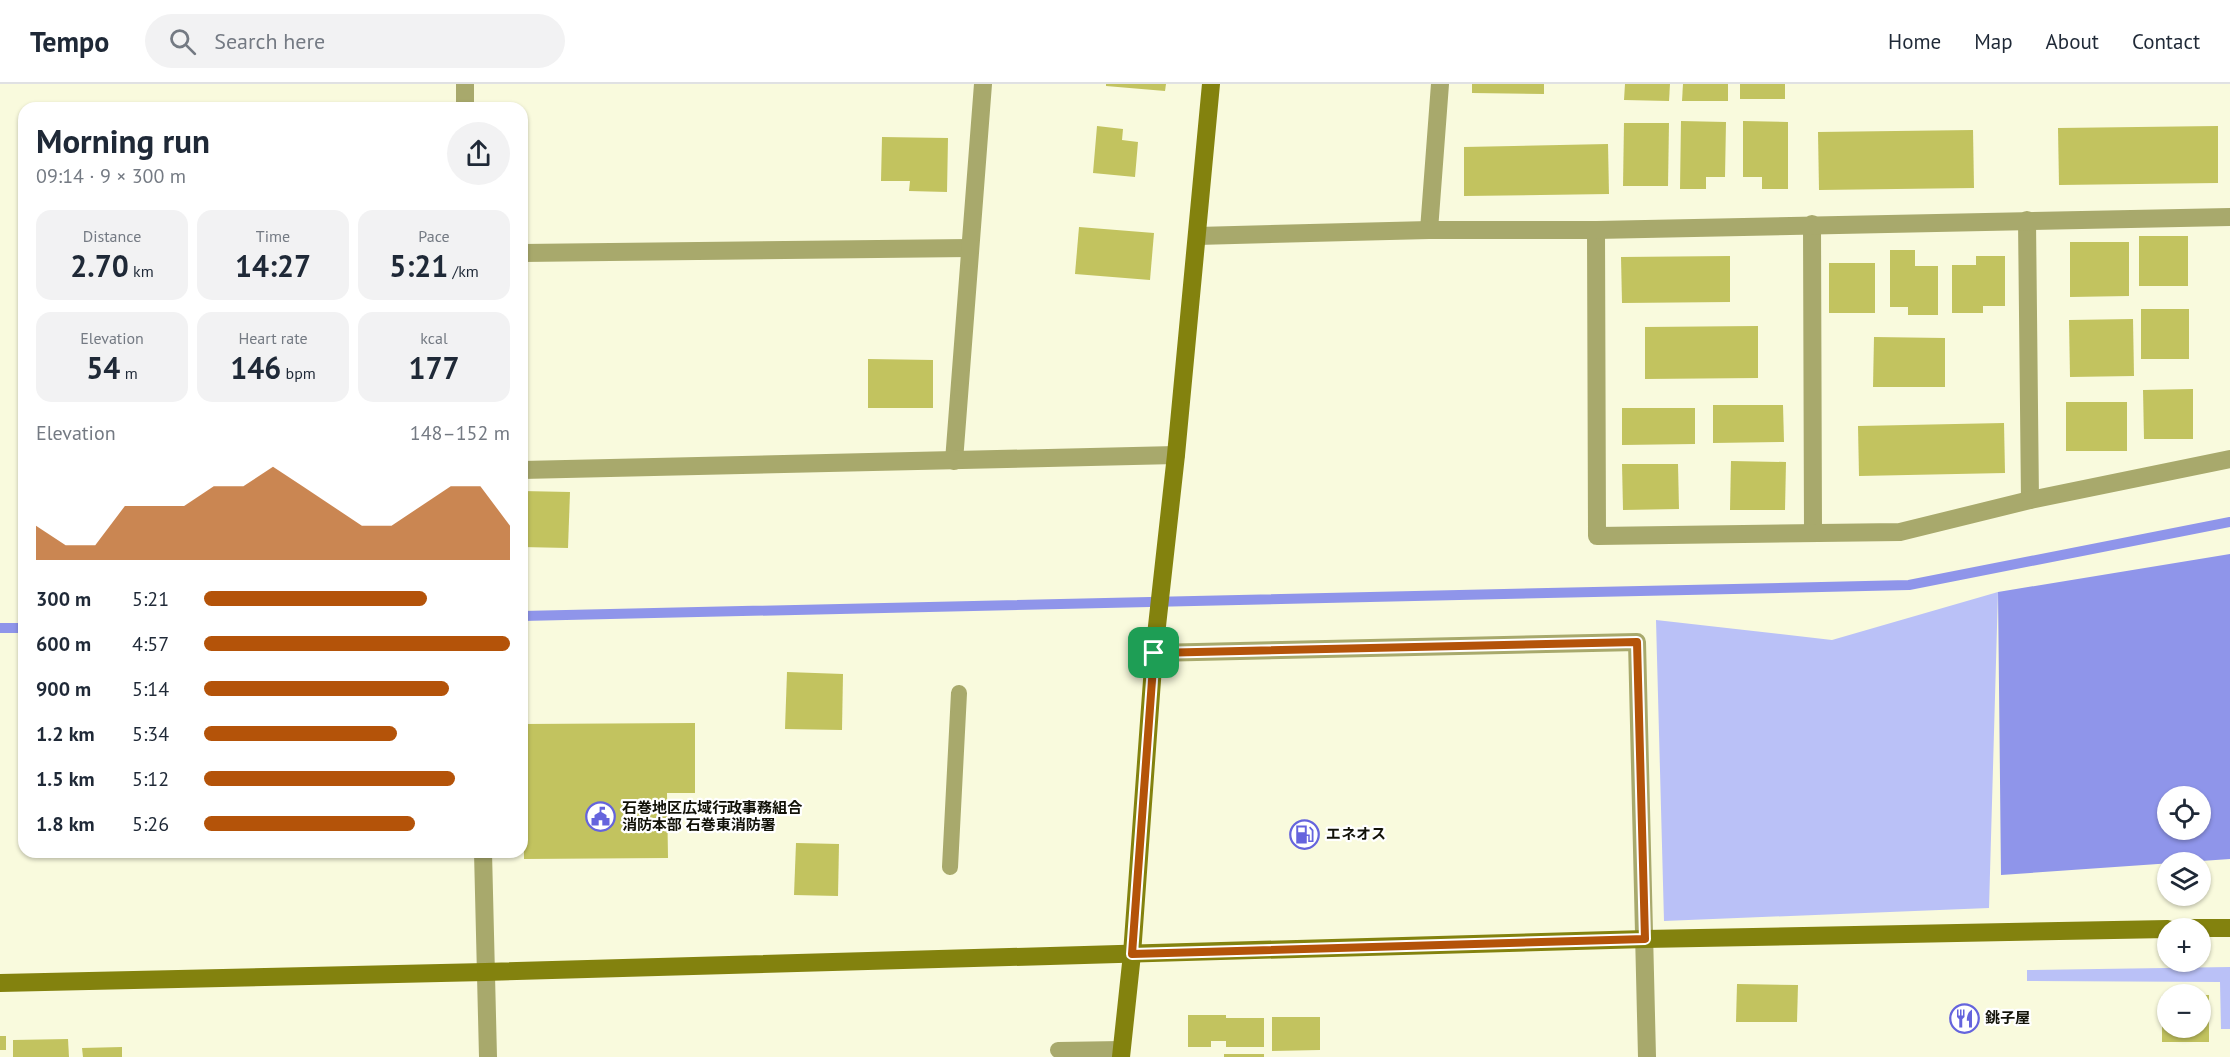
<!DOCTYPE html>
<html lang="en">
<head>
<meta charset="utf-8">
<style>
	:root { --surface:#fff; --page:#f2f2f3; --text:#1f2937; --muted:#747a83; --line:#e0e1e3; --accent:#b45309 }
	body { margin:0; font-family:"PT Sans","Noto Sans JP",sans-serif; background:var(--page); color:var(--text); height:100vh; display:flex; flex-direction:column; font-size:22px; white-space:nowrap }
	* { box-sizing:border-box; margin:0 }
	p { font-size:20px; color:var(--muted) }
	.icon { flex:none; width:33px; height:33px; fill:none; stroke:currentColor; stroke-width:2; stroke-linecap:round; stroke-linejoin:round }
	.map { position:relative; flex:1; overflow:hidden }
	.drawer { position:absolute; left:18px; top:18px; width:510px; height:756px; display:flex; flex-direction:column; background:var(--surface); border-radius:18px; box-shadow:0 2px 4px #0004 }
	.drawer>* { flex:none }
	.tools { position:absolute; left:2157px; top:702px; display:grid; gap:12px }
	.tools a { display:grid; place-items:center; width:54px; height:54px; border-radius:50%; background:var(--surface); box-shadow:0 2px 4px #0004; font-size:30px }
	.pin { position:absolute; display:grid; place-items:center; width:51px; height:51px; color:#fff; margin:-26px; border-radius:12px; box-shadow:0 3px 9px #0006 }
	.round { display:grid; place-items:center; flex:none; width:63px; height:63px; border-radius:32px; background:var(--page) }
	.summary { display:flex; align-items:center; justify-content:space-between; height:102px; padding:0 18px }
	h1 { font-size:33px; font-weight:600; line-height:45px }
	.stats { display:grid; grid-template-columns:repeat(3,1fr); gap:9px; height:102px; padding:6px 18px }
	.stats div { display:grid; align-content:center; border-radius:15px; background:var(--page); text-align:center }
	.stats b { font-size:30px; font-weight:600 }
	.stats small { font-size:16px; font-weight:400 }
	.stats p { font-size:16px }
	.chart { height:168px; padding:12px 18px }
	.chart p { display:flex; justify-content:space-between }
	.chart svg { width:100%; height:108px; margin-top:6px; fill:var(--accent); opacity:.7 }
	ul { padding:0 18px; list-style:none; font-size:20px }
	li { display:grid; grid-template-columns:96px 72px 1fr; align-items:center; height:45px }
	li i { height:15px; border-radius:8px; background:var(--accent) }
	header { display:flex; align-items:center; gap:36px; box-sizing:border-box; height:84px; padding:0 30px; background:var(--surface); border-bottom:2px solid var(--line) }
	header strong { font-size:28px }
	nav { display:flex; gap:33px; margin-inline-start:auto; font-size:21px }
	.search { width:420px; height:54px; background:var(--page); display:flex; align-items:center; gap:15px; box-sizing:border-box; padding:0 21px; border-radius:33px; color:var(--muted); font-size:22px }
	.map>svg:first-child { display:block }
</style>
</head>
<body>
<header>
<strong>Tempo</strong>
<div class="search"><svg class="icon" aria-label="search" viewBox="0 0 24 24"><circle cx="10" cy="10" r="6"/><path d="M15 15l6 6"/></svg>Search here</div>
<nav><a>Home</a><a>Map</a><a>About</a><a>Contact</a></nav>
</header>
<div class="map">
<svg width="2230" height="973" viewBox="0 0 2230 973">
	<rect width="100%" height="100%" fill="#f9fadd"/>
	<g fill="#bac1f7">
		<path d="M1998,508L1989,824L1664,837L1656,536L1832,556Z"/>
		<path d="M2230,883V945H2221L2220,898L2027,897V886Z"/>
	</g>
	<path fill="#8f95ea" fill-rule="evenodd" d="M2230,470V775L2001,791L1998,508ZM2168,712H2200V746H2168Z"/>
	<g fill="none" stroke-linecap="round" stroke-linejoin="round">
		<g stroke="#8f95ea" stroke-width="10">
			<path d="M522,532L1909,501L2230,438"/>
			<path d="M0,544H24"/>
		</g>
	</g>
	<g fill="#c2c35f">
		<path d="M1106,0H1166L1165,7L1106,2Z"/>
		<path d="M1472,0H1544V10L1472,9Z"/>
		<path d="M1625,0H1670L1669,17L1624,16Z"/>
		<path d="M1683,0H1728V17H1682Z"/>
		<rect x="1740" y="0" width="45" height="15"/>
		<path d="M1681,37L1726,38L1725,93H1706V105H1680Z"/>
		<path d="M1743,37L1788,38V105H1762V93H1743Z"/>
		<path d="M1624,39H1669L1668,102H1623Z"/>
		<path d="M1097,42L1123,45L1122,56L1138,58L1135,93L1093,89Z"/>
		<path d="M2218,42V99L2059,101L2058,44Z"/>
		<path d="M1973,46L1974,104L1819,106L1818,48Z"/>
		<path d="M882,53L948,54L947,108L909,107L910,97H881Z"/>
		<path d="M1608,60L1609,110L1464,112V63Z"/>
		<path d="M1079,143L1154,149L1150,196L1075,190Z"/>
		<rect x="2139" y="152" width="49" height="50"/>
		<path d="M2070,158H2129V212L2070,213Z"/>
		<path d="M1890,166H1915V182H1938V231H1908V223H1890Z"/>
		<path d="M1730,172V218L1622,219L1621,173Z"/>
		<path d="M1976,172H2005V222H1983V229H1952V181H1976Z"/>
		<rect x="1829" y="179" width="46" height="50"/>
		<rect x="2141" y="225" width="48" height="50"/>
		<path d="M2133,235L2134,292L2070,293L2069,236Z"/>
		<path d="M1758,242V294L1645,295V243Z"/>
		<path d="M1874,253L1945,254V303H1873Z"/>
		<path d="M868,275L933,276V324H868Z"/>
		<path d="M2193,305V355H2144L2143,306Z"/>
		<rect x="2066" y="318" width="61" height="49"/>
		<path d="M1713,321H1783L1784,358L1713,359Z"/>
		<path d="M1622,324H1695V360L1622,361Z"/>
		<path d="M2004,339L2005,389L1859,392L1858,342Z"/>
		<path d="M1731,377L1786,378L1785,426H1730Z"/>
		<path d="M1622,380H1678L1679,425L1623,426Z"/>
		<path d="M522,407L570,408L568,464L522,463Z"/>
		<path d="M787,588L843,590L842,646L785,645Z"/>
		<path d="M695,639V709H667L668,774L524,775L523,640Z"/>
		<path d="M796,759L839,760L838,812L794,811Z"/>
		<path d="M1737,900L1798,901L1797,938H1736Z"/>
		<path d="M2162,911H2168V944H2200V911H2209V958H2162Z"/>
		<path d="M1188,931H1226V934H1264V963H1226V957H1211V963H1188Z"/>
		<path d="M1272,933H1320V966L1272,967Z"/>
		<rect x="0" y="952" width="6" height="14"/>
		<path d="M68,955L69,973H13V956Z"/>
		<path d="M122,963V973H83L82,964Z"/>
		<rect x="1224" y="970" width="40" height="3"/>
	</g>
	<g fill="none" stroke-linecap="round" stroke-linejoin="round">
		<g stroke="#a8a96c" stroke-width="16">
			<path d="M950,783L959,609"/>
			<path d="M1058,966L1122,965"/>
		</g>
		<g stroke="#a8a96c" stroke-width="18">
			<path d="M465,0V24"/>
			<path d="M2027,136L2030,416"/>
			<path d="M1812,140L1813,449"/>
			<path d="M1429,146L1440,0"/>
			<path d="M1596,146L1597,452L1900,448L2030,416L2230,375"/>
			<path d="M1197,152L1429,146H1596L2230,133"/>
			<path d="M522,169L970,164"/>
			<path d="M954,377L983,0"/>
			<path d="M522,386L1176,371"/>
			<path d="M1154,569L1637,558L1647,973"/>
			<path d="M483,768L488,973"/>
		</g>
		<g stroke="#83820e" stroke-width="18">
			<path d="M2182,844H2230"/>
			<path d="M0,899L485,888L1645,855L2168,845"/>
			<path d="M1121,973L1132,870L1154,569L1176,371L1211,0"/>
		</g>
	</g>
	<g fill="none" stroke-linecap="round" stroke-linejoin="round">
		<defs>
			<path id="route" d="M1637,558L1645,855L1132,870L1154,569Z"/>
		</defs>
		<use href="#route" stroke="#fff" stroke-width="12"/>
		<use href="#route" stroke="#b45309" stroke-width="8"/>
	</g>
	<defs>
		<symbol id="civic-ring" viewBox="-11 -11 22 22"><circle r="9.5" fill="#fff" stroke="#6564dd" stroke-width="1.5"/><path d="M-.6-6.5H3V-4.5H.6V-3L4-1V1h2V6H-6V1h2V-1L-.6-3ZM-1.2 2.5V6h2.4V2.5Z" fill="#6564dd"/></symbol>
		<symbol id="fuel-ring" viewBox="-11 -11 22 22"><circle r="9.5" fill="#fff" stroke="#6564dd" stroke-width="1.5"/><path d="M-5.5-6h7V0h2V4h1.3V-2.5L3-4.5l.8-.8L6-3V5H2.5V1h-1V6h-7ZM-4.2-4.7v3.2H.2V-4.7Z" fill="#6564dd"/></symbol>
		<symbol id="restaurant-ring" viewBox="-11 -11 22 22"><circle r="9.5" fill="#fff" stroke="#6564dd" stroke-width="1.5"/><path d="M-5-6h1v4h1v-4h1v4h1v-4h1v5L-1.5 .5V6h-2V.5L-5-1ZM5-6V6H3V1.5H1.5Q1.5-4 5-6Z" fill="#6564dd"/></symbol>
	</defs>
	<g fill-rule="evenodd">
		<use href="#civic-ring" x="584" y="716" width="33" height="33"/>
		<use href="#fuel-ring" x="1288" y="734" width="33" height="33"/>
		<use href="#restaurant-ring" x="1948" y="918" width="33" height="33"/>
	</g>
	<g text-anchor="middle" stroke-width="4.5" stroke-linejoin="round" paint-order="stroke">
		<g font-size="15" font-weight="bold" fill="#121208" stroke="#fff" text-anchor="start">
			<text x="622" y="729">石巻地区広域行政事務組合<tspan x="622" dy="17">消防本部 石巻東消防署</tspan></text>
			<text x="1326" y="755">エネオス</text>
			<text x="1985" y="939">銚子屋</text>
		</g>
	</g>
</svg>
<div class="tools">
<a><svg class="icon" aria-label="locate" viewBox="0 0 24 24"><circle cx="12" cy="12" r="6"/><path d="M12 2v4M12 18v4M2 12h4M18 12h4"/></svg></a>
<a><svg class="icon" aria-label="layers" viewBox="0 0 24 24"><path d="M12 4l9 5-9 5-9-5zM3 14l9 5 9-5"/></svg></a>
<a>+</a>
<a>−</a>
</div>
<div class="pin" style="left:1154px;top:569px;background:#1e9e55"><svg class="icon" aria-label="arrive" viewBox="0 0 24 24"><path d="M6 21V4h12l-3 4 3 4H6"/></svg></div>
<section class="drawer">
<div class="summary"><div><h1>Morning run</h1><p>09:14 · 9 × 300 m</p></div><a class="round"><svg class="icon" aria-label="share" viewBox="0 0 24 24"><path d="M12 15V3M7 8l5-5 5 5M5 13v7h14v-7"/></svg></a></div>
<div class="stats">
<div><p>Distance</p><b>2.70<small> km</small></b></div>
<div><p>Time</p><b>14:27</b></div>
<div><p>Pace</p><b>5:21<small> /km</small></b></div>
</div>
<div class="stats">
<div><p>Elevation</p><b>54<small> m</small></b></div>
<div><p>Heart rate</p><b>146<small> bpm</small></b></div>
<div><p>kcal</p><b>177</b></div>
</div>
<div class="chart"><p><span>Elevation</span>148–152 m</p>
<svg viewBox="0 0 160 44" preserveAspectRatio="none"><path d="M0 44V30L10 38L20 38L30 22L40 22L50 22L60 14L70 14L80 6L90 14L100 22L110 30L120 30L130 22L140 14L150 14L160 30V44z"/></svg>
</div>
<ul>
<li><b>300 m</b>5:21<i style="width:73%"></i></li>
<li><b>600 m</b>4:57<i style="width:100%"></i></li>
<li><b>900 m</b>5:14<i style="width:80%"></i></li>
<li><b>1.2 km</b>5:34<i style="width:63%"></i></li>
<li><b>1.5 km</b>5:12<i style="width:82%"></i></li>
<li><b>1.8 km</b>5:26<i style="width:69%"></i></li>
</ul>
</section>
</div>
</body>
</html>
